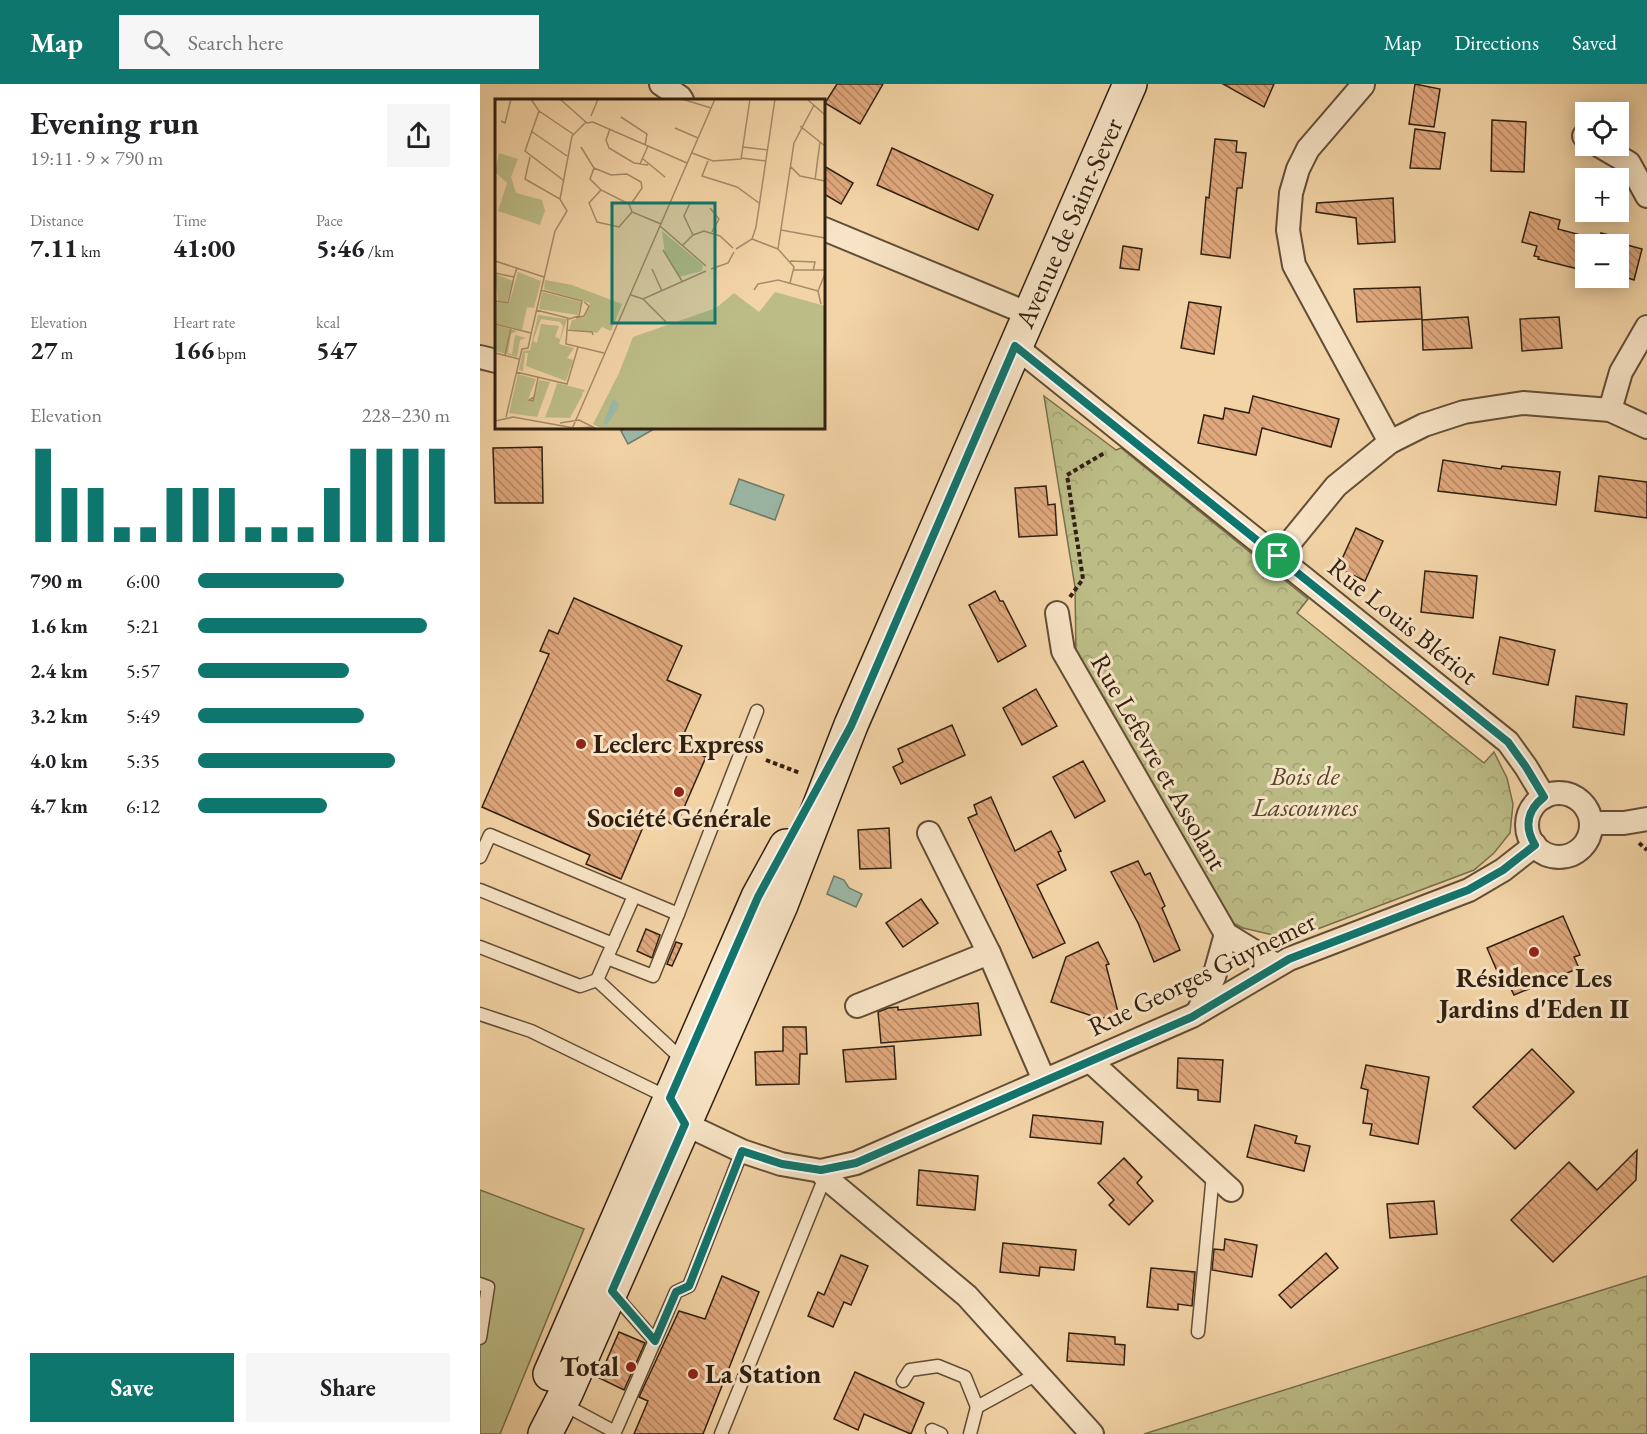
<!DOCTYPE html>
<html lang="en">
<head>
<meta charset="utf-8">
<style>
	:root { --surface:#fff; --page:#f6f6f6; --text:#202124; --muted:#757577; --accent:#0f766e }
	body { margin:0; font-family:"EB Garamond",serif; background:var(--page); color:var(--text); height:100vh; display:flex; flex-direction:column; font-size:22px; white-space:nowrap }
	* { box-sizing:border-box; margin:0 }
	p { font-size:20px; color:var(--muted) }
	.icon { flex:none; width:33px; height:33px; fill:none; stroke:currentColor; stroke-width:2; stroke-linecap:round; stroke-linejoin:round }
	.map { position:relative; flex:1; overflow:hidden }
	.sheet { display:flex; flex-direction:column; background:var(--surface); width:480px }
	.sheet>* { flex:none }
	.fabs { position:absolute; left:1095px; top:18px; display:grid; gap:12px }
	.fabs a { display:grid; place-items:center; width:54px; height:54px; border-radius:0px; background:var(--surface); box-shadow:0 3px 15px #0003; font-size:30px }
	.pin { position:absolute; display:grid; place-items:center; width:51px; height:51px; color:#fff; margin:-26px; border:3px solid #fff; border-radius:50%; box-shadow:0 2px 6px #0007 }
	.round { display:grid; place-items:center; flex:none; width:63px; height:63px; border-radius:0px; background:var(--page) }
	.head { display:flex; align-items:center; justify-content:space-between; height:102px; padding:0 30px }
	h1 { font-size:33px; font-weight:700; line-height:45px }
	.stats { display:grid; grid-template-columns:repeat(3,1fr); gap:9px; height:102px; padding:6px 30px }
	.stats div { display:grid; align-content:center }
	.stats b { font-size:26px; font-weight:700 }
	.stats small { font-size:16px; font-weight:400 }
	.stats p { font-size:16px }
	.chart { height:168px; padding:12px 30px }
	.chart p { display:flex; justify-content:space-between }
	.chart svg { width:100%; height:108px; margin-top:6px; stroke:var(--accent); stroke-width:6 }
	.button { display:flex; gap:12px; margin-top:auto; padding:12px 30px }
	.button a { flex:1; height:69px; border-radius:0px; background:var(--accent); color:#fff; font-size:24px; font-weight:700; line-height:69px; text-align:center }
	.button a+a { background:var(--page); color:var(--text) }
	ul { padding:0 30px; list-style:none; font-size:20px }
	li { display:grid; grid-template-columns:96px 72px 1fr; align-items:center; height:45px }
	li i { height:15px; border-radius:8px; background:var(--accent) }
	header { display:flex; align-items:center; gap:36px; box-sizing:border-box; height:84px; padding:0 30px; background:var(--accent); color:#fff }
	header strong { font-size:28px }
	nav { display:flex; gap:33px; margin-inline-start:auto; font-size:21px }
	.search { width:420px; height:54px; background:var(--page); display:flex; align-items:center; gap:15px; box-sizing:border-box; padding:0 21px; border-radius:0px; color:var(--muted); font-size:22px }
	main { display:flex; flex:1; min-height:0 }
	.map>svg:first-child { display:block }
</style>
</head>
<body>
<header>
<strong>Map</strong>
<div class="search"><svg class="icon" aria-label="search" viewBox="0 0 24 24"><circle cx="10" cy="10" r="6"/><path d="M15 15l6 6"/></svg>Search here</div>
<nav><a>Map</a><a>Directions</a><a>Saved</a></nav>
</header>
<main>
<section class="sheet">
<div class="head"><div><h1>Evening run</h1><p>19:11 · 9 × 790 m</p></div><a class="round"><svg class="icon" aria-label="share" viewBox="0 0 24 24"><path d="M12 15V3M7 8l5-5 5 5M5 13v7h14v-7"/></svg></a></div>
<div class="stats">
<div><p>Distance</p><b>7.11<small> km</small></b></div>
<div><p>Time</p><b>41:00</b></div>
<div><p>Pace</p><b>5:46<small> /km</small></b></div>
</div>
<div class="stats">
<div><p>Elevation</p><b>27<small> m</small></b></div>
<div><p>Heart rate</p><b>166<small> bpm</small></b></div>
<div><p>kcal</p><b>547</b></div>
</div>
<div class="chart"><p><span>Elevation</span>228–230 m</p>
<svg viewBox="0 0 160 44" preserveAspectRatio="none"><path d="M5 44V6M15 44V22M25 44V22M35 44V38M45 44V38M55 44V22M65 44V22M75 44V22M85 44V38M95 44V38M105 44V38M115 44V22M125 44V6M135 44V6M145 44V6M155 44V6"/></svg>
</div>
<ul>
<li><b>790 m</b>6:00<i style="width:58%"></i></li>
<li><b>1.6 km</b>5:21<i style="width:91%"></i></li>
<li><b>2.4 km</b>5:57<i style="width:60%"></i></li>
<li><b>3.2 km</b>5:49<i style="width:66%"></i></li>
<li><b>4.0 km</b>5:35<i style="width:78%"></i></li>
<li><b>4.7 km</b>6:12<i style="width:51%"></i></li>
</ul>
<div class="button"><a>Save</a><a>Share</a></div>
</section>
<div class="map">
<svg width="1167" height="1350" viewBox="0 0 1167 1350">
	<defs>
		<pattern id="forest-crowns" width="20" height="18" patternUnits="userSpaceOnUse" patternTransform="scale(1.5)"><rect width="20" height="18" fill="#bcbc86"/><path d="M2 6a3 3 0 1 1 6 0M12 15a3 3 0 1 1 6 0" fill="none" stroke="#a2a173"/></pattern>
		<pattern id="building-back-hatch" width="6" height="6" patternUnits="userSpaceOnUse" patternTransform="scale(1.5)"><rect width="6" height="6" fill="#e0a87d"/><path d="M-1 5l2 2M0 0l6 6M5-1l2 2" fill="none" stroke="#b68865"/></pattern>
	</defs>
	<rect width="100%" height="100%" fill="#f3d4a6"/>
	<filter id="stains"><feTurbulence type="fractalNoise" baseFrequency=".00333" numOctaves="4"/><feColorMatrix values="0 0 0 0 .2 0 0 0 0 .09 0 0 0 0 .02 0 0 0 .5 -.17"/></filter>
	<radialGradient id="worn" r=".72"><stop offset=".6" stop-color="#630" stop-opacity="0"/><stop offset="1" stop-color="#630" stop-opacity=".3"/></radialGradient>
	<path fill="#bcbc86" stroke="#766e4c" stroke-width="1.5" d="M0,1106L104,1145L20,1350H0Z"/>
	<g fill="url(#forest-crowns)" stroke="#766e4c" stroke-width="1.5">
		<path d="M564,312L636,366L641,364L828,515L817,529L1004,679L1014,668L1027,694L1033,720L1030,749L1014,769L994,786L811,855L763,844L753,839L596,574L595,503Z"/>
		<path d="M1167,1192V1350H664Z"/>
	</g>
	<g fill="#9bb8a7" stroke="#717b6b" stroke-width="1.5">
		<path d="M146,344H174V345L148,360L141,347Z"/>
		<path d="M259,395L304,411L295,436L250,420Z"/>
		<path d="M354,792L364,796L369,804L382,810L376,823L347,810Z"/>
	</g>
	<g fill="url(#building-back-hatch)" stroke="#312011" stroke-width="1.5">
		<path d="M357,0H403L380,40L345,19Z"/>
		<path d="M743,0H794L784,23Z"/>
		<path d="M935,0L960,5L954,43L929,40Z"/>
		<path d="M1012,36L1046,38L1044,88L1011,87Z"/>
		<path d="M935,45L965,49L960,85L930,84Z"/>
		<path d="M735,55L757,57L756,68L766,69L762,104H757L750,174L721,170L726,113L729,114Z"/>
		<path d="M412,64L513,111L498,146L397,101Z"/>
		<path d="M344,82L373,99L361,120L344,110Z"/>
		<path d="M913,114L915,158L878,160L876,134L836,128L837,119Z"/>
		<path d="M1050,128L1080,136L1078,145L1119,156L1121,149L1141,154L1140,159L1162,165L1154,196L1139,191L1138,193V160H1106V187L1058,175L1059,173L1054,172L1057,162L1042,158Z"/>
		<path d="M643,162L662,165L659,186L640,184Z"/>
		<path d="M940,203L942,235L877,238L874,205Z"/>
		<path d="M709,218L741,223L734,270L701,264Z"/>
		<path d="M988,233L992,264L943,266L942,236Z"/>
		<path d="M1079,233L1082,264L1042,267L1040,235Z"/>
		<path d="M773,312L859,335L851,363L782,344L776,371L718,359L724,331L743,335L745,324L769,329Z"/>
		<path d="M62,363L63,419H15L13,364Z"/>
		<path d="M963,376L1021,385L1022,382L1080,388L1076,421L958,407Z"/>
		<path d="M1119,392L1167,398V434L1115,427Z"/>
		<path d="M566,402L568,421L575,420L577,451L539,453L535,404Z"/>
		<path d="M876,444L903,457L885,497L858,484Z"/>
		<path d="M945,487L997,492L993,534L941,528Z"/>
		<path d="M515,507L520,517H523L546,562L518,578L489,521Z"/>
		<path d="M94,514L202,562L187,596L221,611L199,661L226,673L196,742L169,729L141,795L106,780L110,771L2,723L69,570L60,567L69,546L78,550Z"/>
		<path d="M1020,553L1075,566L1068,601L1013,590Z"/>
		<path d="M556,605L577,642L542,661L523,624Z"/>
		<path d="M1096,612L1147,620L1144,651L1093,643Z"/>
		<path d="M472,641L485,671L421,700L413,683L423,678L418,665Z"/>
		<path d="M603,677L625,717L595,734L573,693Z"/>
		<path d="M511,713L535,767L571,747L581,767L578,768L586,786L557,801L585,859L553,874L488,734L497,730L494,721Z"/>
		<path d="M409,744L411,784L380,785L378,746Z"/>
		<path d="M658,777L665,791L670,789L685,822L682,824L700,866L674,878L658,839L631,788Z"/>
		<path d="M441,815L458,839L423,863L406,839Z"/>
		<path d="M1083,832L1100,871L1094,873L1099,884L1034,911L1029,901L1024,903L1007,864Z"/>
		<path d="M166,845L180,851L172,874L157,867Z"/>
		<path d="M196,858L202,860L192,882L187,880Z"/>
		<path d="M618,858L629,880L626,881L638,928L621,935L571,918L586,873Z"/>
		<path d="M498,919L501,951L401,959L398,928L408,924L418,923V926Z"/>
		<path d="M303,943H326L327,970H320L319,1000L276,1001L275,968L303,967Z"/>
		<path d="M414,962L416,995L366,998L363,966Z"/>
		<path d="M1052,965L1094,1008L1035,1065L993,1023Z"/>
		<path d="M698,974L743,976L740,1018L718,1016V1006L697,1004Z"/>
		<path d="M886,981L949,993L938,1060L890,1051L892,1040L883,1039L888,1006L881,1004Z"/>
		<path d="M553,1031L623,1038L621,1060L550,1053Z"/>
		<path d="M775,1041L817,1052L815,1059L830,1062L824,1087L767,1073Z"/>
		<path d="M1157,1066L1156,1096L1073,1178L1031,1136L1089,1078L1117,1106Z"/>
		<path d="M644,1074L662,1093L657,1099L673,1117L649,1141L629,1121L634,1116L618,1099Z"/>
		<path d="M439,1086L498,1092L495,1126L437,1121Z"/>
		<path d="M954,1117L957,1150L910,1154L907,1120Z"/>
		<path d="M745,1155L777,1161L772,1193L732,1186L734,1165L744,1166Z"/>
		<path d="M523,1159L596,1166L594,1186L560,1183L559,1192L520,1188Z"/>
		<path d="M846,1169L858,1184L811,1224L799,1211Z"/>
		<path d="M361,1171L388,1182L371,1221L364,1218L353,1243L328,1232L338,1208L344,1211Z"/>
		<path d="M671,1184L715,1188L712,1222L698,1220V1226L667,1223Z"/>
		<path d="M242,1192L279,1208L223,1350H154L168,1317L159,1313L199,1227L225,1235Z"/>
		<path d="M139,1248L165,1259L144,1306L119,1294Z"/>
		<path d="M589,1249L635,1253V1260L645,1261L644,1281L587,1277Z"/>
		<path d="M375,1288L444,1319L431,1350L384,1330L378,1346L354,1335Z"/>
	</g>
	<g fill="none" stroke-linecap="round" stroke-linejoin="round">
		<defs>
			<g id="service">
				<path d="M0,773L10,751L198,830L277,627"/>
				<path d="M0,806L133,860"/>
				<path d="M154,812L117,896L204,977"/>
				<path d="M0,863L100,902L117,896"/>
				<path d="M127,874L173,892L198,830"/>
				<path d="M0,930L51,947L189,1014"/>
				<path d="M0,1200L8,1203L0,1254"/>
				<path d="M132,1208L175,1257"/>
				<path d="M718,1248L733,1090"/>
				<path d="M423,1297L430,1286L458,1282L485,1293L497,1323"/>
				<path d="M81,1319L135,1348L196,1208L209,1202L262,1067"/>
				<path d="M452,1346L461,1350"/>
				<path d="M241,1350L345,1093"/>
				<path d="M490,1350L497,1323L557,1290"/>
			</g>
			<g id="minor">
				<path d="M181,0L200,13L202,16"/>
				<path d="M883,1L828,65L818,85L811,109L808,146L814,181L910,358"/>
				<path d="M1104,52L1106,53"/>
				<path d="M1120,62L1149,79L1167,112"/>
				<path d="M344,145L549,230"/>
				<path d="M535,262L1028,658L1046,683L1064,713"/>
				<path d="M0,273L16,277"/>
				<path d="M1130,326L1141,288L1167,243"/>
				<path d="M798,473L856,402L910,358L944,341L984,328L1043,319L1130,326L1167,343"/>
				<path d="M577,529L583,567L746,850L796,881"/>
				<circle cx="1079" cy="741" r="32"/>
				<path d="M1111,739H1144L1167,735"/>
				<path d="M449,749L509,869L564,996"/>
				<path d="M377,922L509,869"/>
				<path d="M718,928L734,893L746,850"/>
				<path d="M610,977L751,1106"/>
				<path d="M198,1028L205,1040L262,1067L301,1080L341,1087L376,1079L712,932L809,875L989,806L1023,786L1055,761"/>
				<path d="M341,1087L345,1093L487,1212L612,1350"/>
			</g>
			<g id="secondary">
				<path d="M70,1290L278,813L306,762"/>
				<path d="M65,1350L86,1309L301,821L371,641L650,0"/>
			</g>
		</defs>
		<use href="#service" stroke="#624d36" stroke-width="15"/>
		<use href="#minor" stroke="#624d36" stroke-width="26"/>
		<use href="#secondary" stroke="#312011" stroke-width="36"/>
		<g stroke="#312011" stroke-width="4" stroke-dasharray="4.5 3" stroke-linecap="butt">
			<path d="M590,513L603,495L587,391L626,368"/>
			<path d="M286,676L320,689"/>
			<path d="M1159,759L1167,766"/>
		</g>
		<use href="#service" stroke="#f7e3c5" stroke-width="12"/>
		<use href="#minor" stroke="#f7e3c5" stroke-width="22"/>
		<use href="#secondary" stroke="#f7e3c5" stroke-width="33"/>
	</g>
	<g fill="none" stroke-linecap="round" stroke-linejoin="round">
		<defs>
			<path id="route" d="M535,262L1028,658L1046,683L1064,713C1047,726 1044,743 1055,761L1023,786L988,806L809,875L712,933L376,1079L341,1086L302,1080L262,1067L209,1202L196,1208L175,1257L132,1207L205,1040L190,1014L278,813L371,642Z"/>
		</defs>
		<use href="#route" stroke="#fff" stroke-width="12"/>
		<use href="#route" stroke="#0f766e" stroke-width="8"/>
	</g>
	<g fill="#8f2418" stroke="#f7e3c5" stroke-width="2">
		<circle cx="101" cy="660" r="6"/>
		<circle cx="199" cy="708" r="6"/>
		<circle cx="1054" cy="868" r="6"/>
		<circle cx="151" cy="1283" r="6"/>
		<circle cx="213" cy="1290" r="6"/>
	</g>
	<g text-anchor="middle" stroke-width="6" stroke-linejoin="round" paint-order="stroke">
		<g font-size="27" fill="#312011" stroke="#f7e3c5">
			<text transform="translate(589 139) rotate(-66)" y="9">Avenue de Saint-Sever</text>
			<text transform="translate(923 537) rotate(39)" y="9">Rue Louis Blériot</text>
			<text transform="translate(679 678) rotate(60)" y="9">Rue Lefèvre et Assolant</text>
			<text transform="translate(722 890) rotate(-26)" y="9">Rue Georges Guynemer</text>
		</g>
		<g font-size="27" font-weight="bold" fill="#312011" stroke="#f7e3c5" text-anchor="start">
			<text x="113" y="669">Leclerc Express</text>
			<text x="199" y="743" text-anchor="middle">Société Générale</text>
			<text x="1054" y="903" text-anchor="middle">Résidence Les<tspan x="1054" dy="31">Jardins d'Eden II</tspan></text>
			<text x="139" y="1292" text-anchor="end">Total</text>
			<text x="225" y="1299">La Station</text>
		</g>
		<g font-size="27" font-style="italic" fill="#54472e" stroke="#f7e3c5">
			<text x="825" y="701">Bois de<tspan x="825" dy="31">Lascoumes</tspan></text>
		</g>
	</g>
	<g transform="translate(15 15)">
		<rect width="330" height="330" fill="#f3d4a6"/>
		<path d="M23,173L46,182L39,209L32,208L27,231L0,224V203L14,205ZM0,175L18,182L12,203L3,202ZM50,181L77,186L127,205L116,232L107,228L102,234L74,230L77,221L90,218L95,204L49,190ZM47,193L86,203L83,216L44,210ZM43,216L72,220L64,245L79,249L72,259L78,261L71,282L31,267L33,254H30L28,272L24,271L28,252L35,251ZM46,220L65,223L68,227L65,240L60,238L64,227L46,225L42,244L38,242ZM0,226L22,232L16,235L13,254L17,255L20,236L31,239L25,241L22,258L0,252ZM23,275L41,280L33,301L38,303L44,281L55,283L42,318L14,314ZM62,284L90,291L74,312L56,303Z" fill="#bcbc86" fill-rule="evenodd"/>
		<path d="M4,54L23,60L16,78L21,94L47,101L50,112L45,126L3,112L12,84L0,73ZM167,132L208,166L207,172L184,178L170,155ZM280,193L330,207V330H108L98,325L124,274L138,238L221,209L239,194L264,213ZM81,293L88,295L75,319L42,318H50L56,303L68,305L74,311L82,301Z" fill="#bcbc86"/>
		<path d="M118,300L124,304L122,311L112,326L108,324Z" fill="#9bb8a7"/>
		<path fill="none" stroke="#a58c6a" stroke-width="1.5" d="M36,0L44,12L30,52L68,81M65,0L92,24L98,23L192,64M187,0L216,9M312,0L330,16M44,12L78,35M96,17L103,0M126,18L152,35L150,46M6,22L10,24L16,0M305,27L330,47M180,29L203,39M115,30L111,41L114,49L139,64L153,66M36,32L72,57M86,48L99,69L95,80L106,91L134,105L137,113L166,125M248,48L273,51M197,54L218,62L246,60L255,0M246,59L271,62M148,60L170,78M213,62L207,77L242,88L264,104M145,65L153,47M295,67L305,77L330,82M99,69L116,76L132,75L146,83L147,89L136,105M320,81L325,43M106,91L94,104L102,123L124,128L137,113M65,100L77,37L91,23M195,104L189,117L198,136M215,109L224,120L217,133M165,127L211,167M286,131L330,139M257,140L283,150M188,146L198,136L209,132L225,137L238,149M241,150L257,140L261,128L280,0M168,151L187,182M0,162L49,178M295,162L320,163L318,172M157,170L167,192M216,170L233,164L239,153M299,171H330M0,174L19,178L22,169M295,184L299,168L283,150L299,44L319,6M46,191L87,202L84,217L74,220M259,191L263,185L283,181L323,192M136,196L148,200L172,224M148,200L211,172M0,202L13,204L19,178M326,205L323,192L330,175M41,211L73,219L71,245L109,254M81,219L89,217L94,207L89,203M0,225L36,234M72,231L97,233L98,236M0,254L24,260M10,256L16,229M21,273L72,285L83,248M39,298L34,301L38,302L39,298L43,279M11,318L27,250L33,249L36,235L60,132L72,112L65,100L30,80L35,58M0,322L18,318L79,329L99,328M65,324L84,321L102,330M77,330L220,0"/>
		<path fill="#0f766e" fill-opacity="0.15" stroke="#0f766e" stroke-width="3" d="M117,104H220V224H117Z"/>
		<rect width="330" height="330" fill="none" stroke="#312011" stroke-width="3"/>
	</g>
	<rect width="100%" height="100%" filter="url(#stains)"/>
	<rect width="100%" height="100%" fill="url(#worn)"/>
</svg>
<div class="fabs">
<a><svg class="icon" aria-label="locate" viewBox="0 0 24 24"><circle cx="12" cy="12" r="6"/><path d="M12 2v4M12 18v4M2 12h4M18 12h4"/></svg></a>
<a>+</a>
<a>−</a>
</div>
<div class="pin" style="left:798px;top:472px;background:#1e9e55"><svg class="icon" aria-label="arrive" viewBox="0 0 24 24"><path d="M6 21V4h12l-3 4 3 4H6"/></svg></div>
</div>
</main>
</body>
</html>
